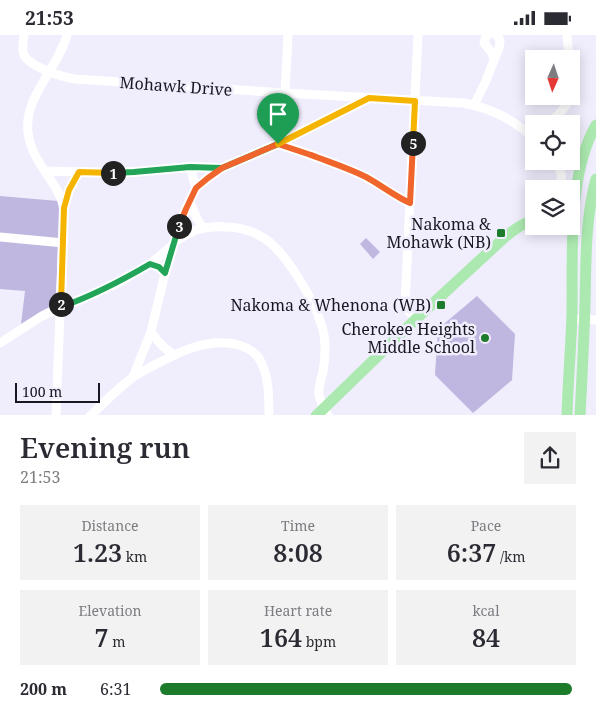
<!DOCTYPE html>
<html lang="en">
<head>
<meta charset="utf-8">
<style>
	:root { --surface:#fff; --page:#f2f2f3; --text:#2b2b33; --muted:#7c7c81; --accent:#1d7b2c }
	body { margin:0; font-family:"Noto Serif",serif; background:var(--page); color:var(--text); height:100vh; display:flex; flex-direction:column; font-size:19px; white-space:nowrap }
	* { box-sizing:border-box; margin:0 }
	p { font-size:16px; color:var(--muted) }
	.icon { flex:none; width:28px; height:28px; fill:none; stroke:currentColor; stroke-width:2; stroke-linecap:round; stroke-linejoin:round }
	.map { position:relative; height:380px; overflow:hidden }
	.details { display:flex; flex-direction:column; background:var(--surface); flex:1 }
	.details>* { flex:none }
	.needle { width:32px; rotate:183deg }
	.buttons { position:absolute; left:525px; top:15px; display:grid; gap:10px }
	.buttons a { display:grid; place-items:center; width:55px; height:55px; border-radius:0px; background:var(--surface); box-shadow:0 2px 12px #0003; font-size:25px }
	.scale { position:absolute; left:15px; bottom:12px; width:85px; box-sizing:border-box; padding-left:5px; border:2px solid #19171f; border-top:0; font-size:14px; line-height:18px; white-space:nowrap; color:#19171f; -webkit-text-stroke:4px #f0edfd; paint-order:stroke }
	.pin { position:absolute; display:grid; place-items:center; width:42px; height:42px; color:#fff; margin:-51px -21px; border-radius:50% 50% 50% 0; rotate:-45deg; box-shadow:0 0 5px #0007 }
	.pin .icon { rotate:45deg }
	.km { position:absolute; width:25px; height:25px; margin:-12px; border-radius:50%; background:#222; color:#fff; font-size:14px; line-height:25px; text-align:center }
	.round { display:grid; place-items:center; flex:none; width:52px; height:52px; border-radius:0px; background:var(--page) }
	.overview { display:flex; align-items:center; justify-content:space-between; height:85px; padding:0 20px }
	h1 { font-size:28px; font-weight:600; line-height:38px }
	.stats { display:grid; grid-template-columns:repeat(3,1fr); gap:8px; height:85px; padding:5px 20px }
	.stats div { display:grid; align-content:center; border-radius:0px; background:var(--page); text-align:center }
	.stats b { font-size:25px; font-weight:600 }
	.stats small { font-size:14px; font-weight:400 }
	.stats p { font-size:14px }
	ul { padding:0 20px; list-style:none; font-size:16px }
	li { display:grid; grid-template-columns:80px 60px 1fr; align-items:center; height:38px }
	li i { height:12px; border-radius:6px; background:var(--accent) }
	.status { display:flex; justify-content:space-between; align-items:center; height:35px; padding:0 25px; background:var(--surface); direction:ltr }
	.status svg { height:14px; fill:currentColor }
	.map>svg:first-child { display:block }
</style>
</head>
<body>
<div class="status"><b>21:53</b><svg viewBox="0 0 49 12"><path d="M0 12V9h3v3zM5 12V6h3v6zM10 12V3h3v9zM15 12V0h3v12zM26 1h20v11H26zM47 4h2v5h-2z"/></svg></div>
<div class="map">
<svg width="596" height="381" viewBox="0 0 596 381">
	<rect width="100%" height="100%" fill="#f0edfd"/>
	<g fill="#bfb7df">
		<path d="M0,161L58,166L60,183L56,266L54,269L21,289L25,256L0,254Z"/>
		<path d="M366,203L380,217L373,224L360,209Z"/>
		<path d="M477,261L515,299L512,345L473,378L435,340L438,294Z"/>
	</g>
	<g fill="none" stroke-linecap="round" stroke-linejoin="round">
		<g stroke="#fff" stroke-width="9">
			<path d="M24,0C23,6 22,15 24,20C30,32 62,42 75,44L285,58L464,68C493,74 512,84 534,103"/>
			<path d="M488,0L485,4L484,8L492,18L494,24"/>
			<path d="M567,0L569,24"/>
			<path d="M285,58L288,0"/>
			<path d="M474,70L485,48L499,13L500,6L499,3L496,0"/>
			<path d="M548,89C558,80 566,74 570,61"/>
			<path d="M278,109C307,119 338,128 366,142C381,150 394,161 410,168"/>
			<path d="M554,126C562,135 565,145 556,154"/>
			<path d="M190,132L196,153"/>
			<path d="M46,136L114,138L134,137L190,132L222,133"/>
			<path d="M190,167L197,184L203,193"/>
			<path d="M65,171L69,155L79,137"/>
			<path d="M0,202L64,208"/>
			<path d="M176,206C182,202 189,198 196,195C206,192 216,191 226,192C264,193 281,215 299,244C310,261 320,280 324,300C326,312 325,324 323,337C321,344 318,352 319,360C320,367 325,374 328,381"/>
			<path d="M416,284L408,276L405,269L418,0"/>
			<path d="M579,284L596,285"/>
			<path d="M151,297C158,307 164,314 175,320"/>
			<path d="M0,308L42,281L116,249L150,229L174,209L183,181L196,153L222,133L278,109L368,63"/>
			<path d="M133,342L151,297L165,238L174,209"/>
			<path d="M56,381L64,173C59,150 40,135 32,113C14,68 56,40 67,0"/>
			<path d="M90,381C104,368 117,354 132,343C137,339 144,336 149,333C175,319 204,303 235,309C243,311 252,314 258,322C269,337 269,362 269,381"/>
		</g>
		<g stroke="#ace9b0" stroke-width="11">
			<path d="M316,381L416,284L505,202C514,195 522,188 534,186"/>
			<path d="M567,381C568,346 571,312 572,278C573,220 567,141 596,90"/>
			<path d="M580,381C582,343 584,306 585,269C586,227 585,185 596,144"/>
		</g>
	</g>
	<g fill="none" stroke-linecap="round" stroke-linejoin="round">
		<defs>
			<path id="split-1" d="M113,138L134,137L190,132L222,133L278,109"/>
			<path id="split-2" d="M61,269L64,173L69,155L79,137L113,138"/>
			<path id="split-3" d="M61,269V272C92,261 121,246 150,229L159,232L165,238L179,191"/>
			<path id="split-4" d="M179,191L186,174L196,153L208,143L222,133L278,109L311,120"/>
			<path id="split-5" d="M311,120C329,127 348,133 366,142C381,150 394,161 410,168L413,108"/>
			<path id="split-6" d="M278,109L369,63L415,66L413,108"/>
		</defs>
		<use href="#split-1" stroke="#fff" stroke-width="10"/>
		<use href="#split-2" stroke="#fff" stroke-width="10"/>
		<use href="#split-3" stroke="#fff" stroke-width="10"/>
		<use href="#split-4" stroke="#fff" stroke-width="10"/>
		<use href="#split-5" stroke="#fff" stroke-width="10"/>
		<use href="#split-6" stroke="#fff" stroke-width="10"/>
		<use href="#split-1" stroke="#22a559" stroke-width="6"/>
		<use href="#split-2" stroke="#f5b400" stroke-width="6"/>
		<use href="#split-3" stroke="#22a559" stroke-width="6"/>
		<use href="#split-4" stroke="#f0652b" stroke-width="6"/>
		<use href="#split-5" stroke="#f0652b" stroke-width="6"/>
		<use href="#split-6" stroke="#f5b400" stroke-width="6"/>
	</g>
	<g fill="#1d7b2c" stroke="#f0edfd" stroke-width="2">
		<rect x="496" y="193" width="10" height="10" rx="2.5"/>
		<rect x="436" y="265" width="10" height="10" rx="2.5"/>
		<circle cx="485" cy="303" r="5"/>
	</g>
	<g text-anchor="middle" stroke-width="5" stroke-linejoin="round" paint-order="stroke">
		<g font-size="16" fill="#19171f" stroke="#f0edfd">
			<text transform="translate(176 51) rotate(4)" y="6">Mohawk Drive</text>
		</g>
		<g font-size="16" fill="#19171f" stroke="#f0edfd" text-anchor="end">
			<text x="491" y="195">Nakoma &amp;<tspan x="491" dy="18">Mohawk (NB)</tspan></text>
			<text x="431" y="276">Nakoma &amp; Whenona (WB)</text>
			<text x="475" y="300">Cherokee Heights<tspan x="475" dy="18">Middle School</tspan></text>
		</g>
	</g>
</svg>
<div class="buttons">
<a><svg class="needle" viewBox="-14 -14 28 28"><path d="M0-13l5 13h-10z" fill="#e53935"/><path d="M0 13l5-13h-10z" fill="#7c7c81"/></svg></a>
<a><svg class="icon" aria-label="locate" viewBox="0 0 24 24"><circle cx="12" cy="12" r="6"/><path d="M12 2v4M12 18v4M2 12h4M18 12h4"/></svg></a>
<a><svg class="icon" aria-label="layers" viewBox="0 0 24 24"><path d="M12 4l9 5-9 5-9-5zM3 14l9 5 9-5"/></svg></a>
</div>
<div class="scale">100 m</div>
<div class="pin" style="left:278px;top:109px;background:#1e9e55"><svg class="icon" aria-label="arrive" viewBox="0 0 24 24"><path d="M6 21V4h12l-3 4 3 4H6"/></svg></div>
<b class="km" style="left:113px;top:138px">1</b>
<b class="km" style="left:61px;top:269px">2</b>
<b class="km" style="left:179px;top:191px">3</b>
<b class="km" style="left:413px;top:108px">5</b>
</div>
<section class="details">
<div class="overview"><div><h1>Evening run</h1><p>21:53</p></div><a class="round"><svg class="icon" aria-label="share" viewBox="0 0 24 24"><path d="M12 15V3M7 8l5-5 5 5M5 13v7h14v-7"/></svg></a></div>
<div class="stats">
<div><p>Distance</p><b>1.23<small> km</small></b></div>
<div><p>Time</p><b>8:08</b></div>
<div><p>Pace</p><b>6:37<small> /km</small></b></div>
</div>
<div class="stats">
<div><p>Elevation</p><b>7<small> m</small></b></div>
<div><p>Heart rate</p><b>164<small> bpm</small></b></div>
<div><p>kcal</p><b>84</b></div>
</div>
<ul>
<li><b>200 m</b>6:31<i style="width:99%"></i></li>
</ul>
</section>
</body>
</html>
